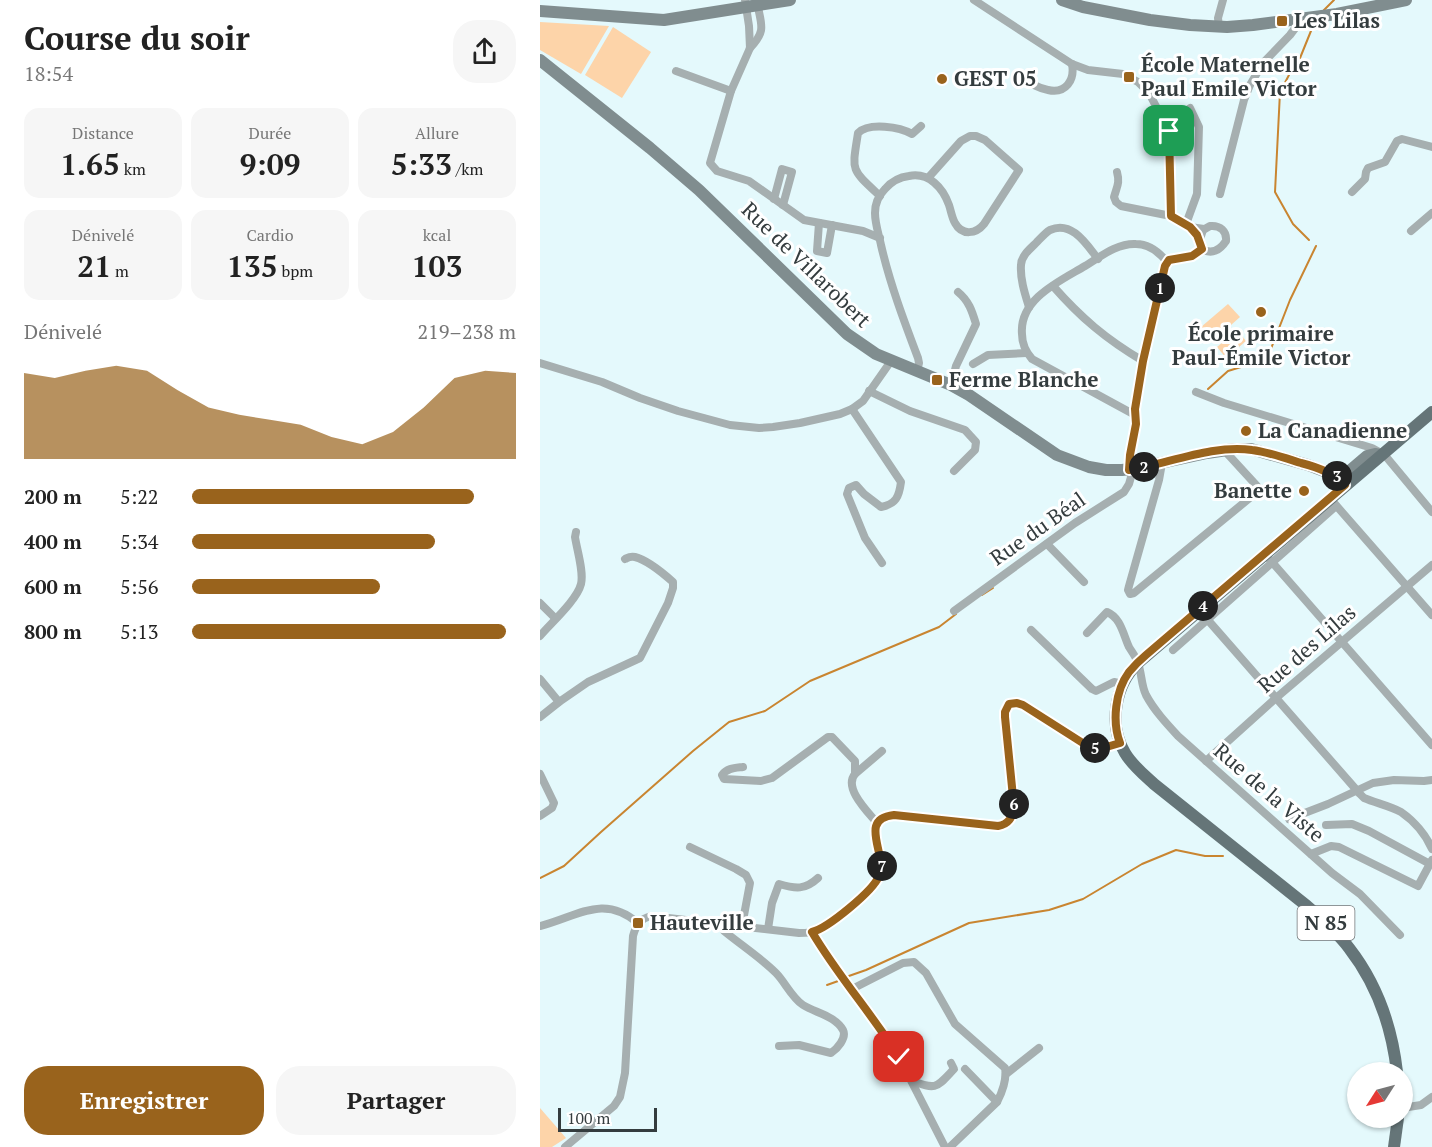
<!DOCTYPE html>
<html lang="fr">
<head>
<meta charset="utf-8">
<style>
	:root { --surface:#fff; --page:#f6f6f6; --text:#222; --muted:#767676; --accent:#99631c }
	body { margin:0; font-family:"PT Serif",serif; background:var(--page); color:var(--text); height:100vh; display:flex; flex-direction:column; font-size:22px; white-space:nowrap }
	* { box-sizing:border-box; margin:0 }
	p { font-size:20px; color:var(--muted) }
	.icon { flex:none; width:33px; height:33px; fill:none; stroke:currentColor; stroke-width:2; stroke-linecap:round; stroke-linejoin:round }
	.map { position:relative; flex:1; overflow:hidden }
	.side { display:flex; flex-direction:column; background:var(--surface); width:540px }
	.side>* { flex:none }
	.needle { width:39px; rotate:234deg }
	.buttons { position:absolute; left:807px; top:1062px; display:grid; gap:12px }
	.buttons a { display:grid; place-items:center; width:66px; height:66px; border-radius:50%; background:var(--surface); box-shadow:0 2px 4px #0004; font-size:30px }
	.scale { position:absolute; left:18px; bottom:15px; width:99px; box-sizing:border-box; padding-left:6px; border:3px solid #343c3e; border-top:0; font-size:16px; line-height:21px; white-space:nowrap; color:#343c3e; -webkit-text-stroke:4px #fff; paint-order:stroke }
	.pin { position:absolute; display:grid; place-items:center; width:51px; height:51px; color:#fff; margin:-26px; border-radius:12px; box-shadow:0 3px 9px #0006 }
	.km { position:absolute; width:30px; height:30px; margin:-15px; border-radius:50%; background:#222; color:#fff; font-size:16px; line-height:30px; text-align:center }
	.round { display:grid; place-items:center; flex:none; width:63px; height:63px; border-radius:24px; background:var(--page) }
	.headline { display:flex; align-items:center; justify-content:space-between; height:102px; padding:0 24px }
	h1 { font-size:33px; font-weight:800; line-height:45px }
	.figures { display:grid; grid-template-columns:repeat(3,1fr); gap:9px; height:102px; padding:6px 24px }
	.figures div { display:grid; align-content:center; border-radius:15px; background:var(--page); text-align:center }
	.figures b { font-size:30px; font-weight:800 }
	.figures small { font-size:16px; font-weight:400 }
	.figures p { font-size:16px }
	.chart { height:168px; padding:12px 24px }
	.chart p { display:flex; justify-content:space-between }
	.chart svg { width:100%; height:108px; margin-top:6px; fill:var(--accent); opacity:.7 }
	.action { display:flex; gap:12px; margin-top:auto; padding:12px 24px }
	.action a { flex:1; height:69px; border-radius:24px; background:var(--accent); color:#fff; font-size:24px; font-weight:800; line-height:69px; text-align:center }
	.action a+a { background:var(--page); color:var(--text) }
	ul { padding:0 24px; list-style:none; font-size:20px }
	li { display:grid; grid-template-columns:96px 72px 1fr; align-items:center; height:45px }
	li i { height:15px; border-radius:8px; background:var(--accent) }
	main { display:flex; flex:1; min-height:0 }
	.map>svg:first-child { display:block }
</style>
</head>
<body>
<main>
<section class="side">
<div class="headline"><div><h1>Course du soir</h1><p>18:54</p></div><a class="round"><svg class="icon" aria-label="share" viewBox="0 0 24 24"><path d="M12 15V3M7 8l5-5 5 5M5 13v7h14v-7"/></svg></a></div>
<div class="figures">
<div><p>Distance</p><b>1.65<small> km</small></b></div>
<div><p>Durée</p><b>9:09</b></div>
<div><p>Allure</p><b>5:33<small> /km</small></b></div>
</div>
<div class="figures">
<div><p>Dénivelé</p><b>21<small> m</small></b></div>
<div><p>Cardio</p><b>135<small> bpm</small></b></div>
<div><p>kcal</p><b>103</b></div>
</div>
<div class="chart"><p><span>Dénivelé</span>219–238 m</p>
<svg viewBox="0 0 160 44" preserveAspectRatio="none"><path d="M0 44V9L10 11L20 8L30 6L40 8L50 16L60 23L70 26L80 28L90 30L100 35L110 38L120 33L130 23L140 11L150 8L160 9V44z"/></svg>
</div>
<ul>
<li><b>200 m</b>5:22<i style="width:87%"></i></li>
<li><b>400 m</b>5:34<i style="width:75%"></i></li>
<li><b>600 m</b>5:56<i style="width:58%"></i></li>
<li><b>800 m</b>5:13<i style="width:97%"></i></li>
</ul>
<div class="action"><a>Enregistrer</a><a>Partager</a></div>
</section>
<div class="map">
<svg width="892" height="1147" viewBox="0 0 892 1147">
	<rect width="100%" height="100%" fill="#e4f9fc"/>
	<g fill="#fdd4a9">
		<path d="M0,22L69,26L41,74L0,50Z"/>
		<path d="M73,27L111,52L82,98L45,75Z"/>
		<path d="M688,304L700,317L673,341L661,327Z"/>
		<path d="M697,330L706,341L686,358L677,347Z"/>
		<path d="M0,1108L26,1138L12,1147H0Z"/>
	</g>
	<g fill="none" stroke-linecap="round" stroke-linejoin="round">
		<g stroke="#c98530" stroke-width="2">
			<path d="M784,10L794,0"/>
			<path d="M769,240L753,224L735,192L740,92L749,75L758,63L775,21"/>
			<path d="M668,389L688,371L727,359L750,300L776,246"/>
			<path d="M442,595L453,588"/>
			<path d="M0,878L24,866L61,832L153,751L189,722L225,711L270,681L399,627L416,614"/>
			<path d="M306,977L326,970L429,923L509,910L543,899L602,864L636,850L665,856H683"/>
			<path d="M287,985L301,980"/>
		</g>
		<g stroke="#a6afb0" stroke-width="8">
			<path d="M205,0L209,26L210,48L191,91L170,163L177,171L209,181L264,220L323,231L340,238"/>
			<path d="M434,0L532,64L548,70L583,74L598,82L609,93L629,131L631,216L650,227L664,229"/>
			<path d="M679,27L678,18L683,0"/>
			<path d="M210,48C227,30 221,25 217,2"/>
			<path d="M136,71L191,91"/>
			<path d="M477,74C486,81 496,88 508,90C526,94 535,80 532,64"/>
			<path d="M577,172C580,183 577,186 574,197L576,202L581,206L631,216"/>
			<path d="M812,192L825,179L826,172L828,168L845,162L857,141L862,139L892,147"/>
			<path d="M680,194L704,100L710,85L723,63L750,35L762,19"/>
			<path d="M340,196C310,168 312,172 318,133C329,122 360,127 372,134L381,126"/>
			<path d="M234,199L242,169L252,172L243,205"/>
			<path d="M279,223L277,251L287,253L292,225"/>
			<path d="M646,224L657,194L659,127L650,108"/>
			<path d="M871,231L892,213"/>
			<path d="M660,239L663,230L670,226C680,225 687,231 686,241C680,250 672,255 662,249"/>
			<path d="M513,286C541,318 566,339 603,361"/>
			<path d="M489,307C485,294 480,279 481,265C481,256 490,249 496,243C500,239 505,233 510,230C532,220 547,245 558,259"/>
			<path d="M0,363L62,382L100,398L138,411L190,425L219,428L233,427L260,423L300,414L312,409L323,401L351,361"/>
			<path d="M433,364L448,355L486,353"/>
			<path d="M377,371L379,363L378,358C364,321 350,284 341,245C339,235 335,224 335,213C335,203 338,196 345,189C351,182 360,177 369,176C389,172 403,188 409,205C411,211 412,218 415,223C422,236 436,234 444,224L479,170L445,140L436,136H430L421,141L388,178"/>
			<path d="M411,385L416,366L436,324C432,311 429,301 418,292"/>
			<path d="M329,391L370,411L425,430L436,442L435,450L414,471"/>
			<path d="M656,392L684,403L832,448L841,453"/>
			<path d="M312,409L361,482C359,497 356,504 341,507L324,494L316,485L309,488L307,494L325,538L342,563"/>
			<path d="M595,415L492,359C485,351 482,344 482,334C479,299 520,281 545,266C560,257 577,243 596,244C609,244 619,252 627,262"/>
			<path d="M843,453L892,512"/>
			<path d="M622,463L619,480L589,586L588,590L590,594L594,593L717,492L718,489L717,486L684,450"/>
			<path d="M794,503L892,615"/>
			<path d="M507,544L544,582"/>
			<path d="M725,554L892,745"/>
			<path d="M0,603L15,618"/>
			<path d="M414,611L535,523L584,492L589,484L591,477L589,466L590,455L595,433V409L603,361L625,266L629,260L652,256L662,249"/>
			<path d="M667,619L820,794L824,798C836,803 850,806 861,812C874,821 886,835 892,849"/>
			<path d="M491,630L552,689L556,691L574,682L582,684"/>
			<path d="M547,633L567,612C581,618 583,634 589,647C592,652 596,657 598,663C602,674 601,685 606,695C614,710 626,723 638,736L792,873L820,894L860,935"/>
			<path d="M0,636C11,623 37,600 41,584C44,572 37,550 35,537L36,532"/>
			<path d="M633,650L796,506"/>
			<path d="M0,679L19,702"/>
			<path d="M0,717L19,702L48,682L100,658L128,603L133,588V582C124,574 107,560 95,557C90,556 89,557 85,559"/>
			<path d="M666,761L736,698L892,565"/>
			<path d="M203,767C195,768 187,768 182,775L184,779L221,781L232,778L288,737H292L315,761V774C303,788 328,812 337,823"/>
			<path d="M0,774L14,803L12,808L0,816"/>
			<path d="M315,774L342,751"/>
			<path d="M749,819L788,804L833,783L854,780L884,781L892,780"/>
			<path d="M786,825L812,824L829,831L890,864"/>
			<path d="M150,847L196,869L206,875L210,883L202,926"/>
			<path d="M771,854L791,846L799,847L878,886L892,860"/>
			<path d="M182,924L184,931C201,945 221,958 236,973C245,982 252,998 263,1005C276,1013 295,1016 303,1030C307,1038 297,1049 291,1053L259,1045L239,1046"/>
			<path d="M0,926C37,917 63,893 98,923"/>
			<path d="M228,929L232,903L239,884C256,889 265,890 278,878"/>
			<path d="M272,932L282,949L359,1057L405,1147"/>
			<path d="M312,989L363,963L374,962L386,973L415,1024L465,1068C467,1079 462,1093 457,1102L410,1147"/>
			<path d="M425,1069L457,1102"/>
			<path d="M466,1074L499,1048"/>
			<path d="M372,1081C397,1090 396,1088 414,1069L411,1063"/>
			<path d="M862,1108L881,1105L892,1097"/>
			<path d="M25,1147L74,1106L80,1097L85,1073L93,936C96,925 100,919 111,916L259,933C266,933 272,933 278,931C292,925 336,887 340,873C344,859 337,845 335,831C336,820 343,816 354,815L458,826C469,824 472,818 474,807L465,717V712L469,704L477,703L483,705L549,747L563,748L580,743"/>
		</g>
		<g stroke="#808d8f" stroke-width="12">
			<path d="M522,0L543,7L610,20L650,25L687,27L713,25L797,14L866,0"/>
			<path d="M0,11L124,20L250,0"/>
			<path d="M0,60L110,148L159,190L307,334L336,354L411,385L429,395L517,455L549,467L566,470H582L598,468L667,453L694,449H711L768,465L794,475L805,485"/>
			<path d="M800,479L827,456L835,454L840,455"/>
		</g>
		<g stroke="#657578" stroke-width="12">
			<path d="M857,1072C852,1028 837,984 809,948C797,932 782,919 767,906L614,784C603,774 592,765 585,753C568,725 575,685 598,663L892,412"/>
			<path d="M854,1147L858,1118"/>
		</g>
	</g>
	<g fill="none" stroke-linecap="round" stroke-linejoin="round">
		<defs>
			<path id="route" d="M359,1057C332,1014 298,976 272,932C288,928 333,891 339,876C348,854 317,819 354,815L458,826C469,824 472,818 474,807L465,717V712L469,704L477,703L483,705L549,747L563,748L580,743C572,722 575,691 589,672C594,666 600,660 606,655L805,485C794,473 777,467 761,463C745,458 728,452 712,450C674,444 627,464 589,470L590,455L596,424L595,409L603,361L625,266L629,260L652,256L662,249L657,235L650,227L631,216L629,131"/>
		</defs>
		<use href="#route" stroke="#fff" stroke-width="12"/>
		<use href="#route" stroke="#99631c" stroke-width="8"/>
	</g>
	<g fill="#99631c" stroke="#fff" stroke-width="2">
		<rect x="736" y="15" width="12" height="12" rx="3"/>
		<rect x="583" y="71" width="12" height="12" rx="3"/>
		<circle cx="402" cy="79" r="6"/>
		<circle cx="721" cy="312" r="6"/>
		<rect x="391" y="374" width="12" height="12" rx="3"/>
		<circle cx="706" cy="431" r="6"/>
		<circle cx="764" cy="491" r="6"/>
		<rect x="92" y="917" width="12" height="12" rx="3"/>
	</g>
	<g text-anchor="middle" stroke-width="6" stroke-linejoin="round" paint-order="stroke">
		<rect fill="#fff" stroke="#717678" stroke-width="1.5" x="757.5" y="906" width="57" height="34" rx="4.5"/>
		<g font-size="20" font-weight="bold" fill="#343c3e">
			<text x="786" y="930">N 85</text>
		</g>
		<g font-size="21" font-weight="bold" fill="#343c3e" stroke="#fff" text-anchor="start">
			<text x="754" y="28">Les Lilas</text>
			<text x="601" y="72">École Maternelle<tspan x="601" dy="24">Paul Emile Victor</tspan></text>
			<text x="414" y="86">GEST 05</text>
			<text x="721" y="341" text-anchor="middle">École primaire<tspan x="721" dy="24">Paul-Émile Victor</tspan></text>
			<text x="409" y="387">Ferme Blanche</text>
			<text x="718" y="438">La Canadienne</text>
			<text x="752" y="498" text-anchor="end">Banette</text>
			<text x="110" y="930">Hauteville</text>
		</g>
		<g font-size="21" fill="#343c3e" stroke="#fff">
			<text transform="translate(266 265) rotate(44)" y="7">Rue de Villarobert</text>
			<text transform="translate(498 529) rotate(-35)" y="7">Rue du Béal</text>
			<text transform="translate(767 649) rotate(-41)" y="7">Rue des Lilas</text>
			<text transform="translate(729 793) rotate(41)" y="7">Rue de la Viste</text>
		</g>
	</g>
</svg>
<div class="buttons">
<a><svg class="needle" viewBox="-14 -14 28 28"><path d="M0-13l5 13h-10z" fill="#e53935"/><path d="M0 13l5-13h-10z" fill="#767676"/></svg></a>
</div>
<div class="scale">100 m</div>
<div class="pin" style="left:629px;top:131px;background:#1e9e55"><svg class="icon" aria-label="arrive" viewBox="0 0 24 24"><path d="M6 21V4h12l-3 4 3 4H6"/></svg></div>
<div class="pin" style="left:359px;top:1057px;background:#d93025"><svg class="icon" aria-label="check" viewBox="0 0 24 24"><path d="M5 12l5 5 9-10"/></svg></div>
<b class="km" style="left:620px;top:288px">1</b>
<b class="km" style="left:604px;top:467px">2</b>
<b class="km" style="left:797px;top:476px">3</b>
<b class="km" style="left:663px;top:606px">4</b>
<b class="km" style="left:555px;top:748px">5</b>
<b class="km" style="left:474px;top:804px">6</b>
<b class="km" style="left:342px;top:866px">7</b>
</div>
</main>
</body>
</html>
